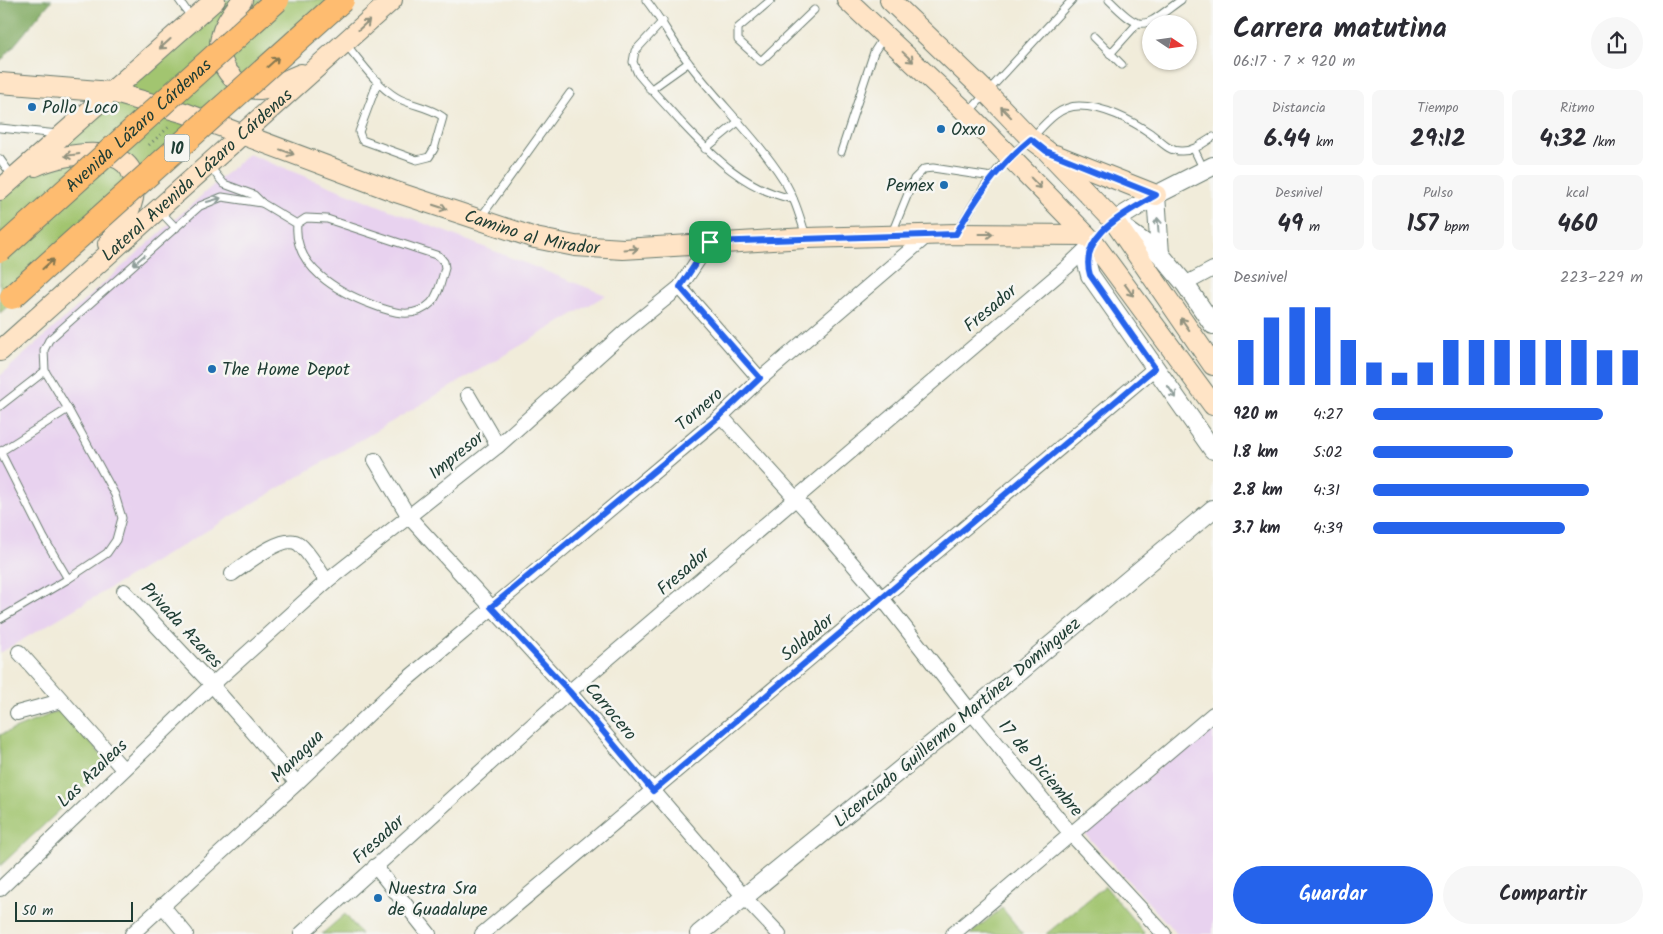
<!DOCTYPE html>
<html lang="es">
<head>
<meta charset="utf-8">
<style>
	:root { --surface:#fff; --page:#f7f7f7; --text:#2b2b33; --muted:#7c7c81; --accent:#2563eb }
	body { margin:0; font-family:Kalam,sans-serif; background:var(--page); color:var(--text); height:100vh; display:flex; flex-direction:column; font-size:19px; white-space:nowrap }
	* { box-sizing:border-box; margin:0 }
	p { font-size:16px; color:var(--muted) }
	.icon { flex:none; width:28px; height:28px; fill:none; stroke:currentColor; stroke-width:2; stroke-linecap:round; stroke-linejoin:round }
	.map { position:relative; flex:1; overflow:hidden }
	.details { display:flex; flex-direction:column; background:var(--surface); width:450px }
	.details>* { flex:none }
	.needle { width:32px; rotate:103deg }
	.buttons { position:absolute; left:1142px; top:15px; display:grid; gap:10px }
	.buttons a { display:grid; place-items:center; width:55px; height:55px; border-radius:50%; background:var(--surface); box-shadow:0 1px 4px #0004; font-size:25px }
	.scale { position:absolute; left:15px; bottom:12px; width:118px; box-sizing:border-box; padding-left:5px; border:2px solid #1f3d34; border-top:0; font-size:14px; line-height:18px; white-space:nowrap; color:#1f3d34; -webkit-text-stroke:4px #f6f6f2; paint-order:stroke }
	.pin { position:absolute; display:grid; place-items:center; width:42px; height:42px; color:#fff; margin:-21px; border-radius:10px; box-shadow:0 2px 8px #0006 }
	.round { display:grid; place-items:center; flex:none; width:52px; height:52px; border-radius:26px; background:var(--page) }
	.headline { display:flex; align-items:center; justify-content:space-between; height:85px; padding:0 20px }
	h1 { font-size:28px; font-weight:800; line-height:38px }
	.figures { display:grid; grid-template-columns:repeat(3,1fr); gap:8px; height:85px; padding:5px 20px }
	.figures div { display:grid; align-content:center; border-radius:8px; background:var(--page); text-align:center }
	.figures b { font-size:25px; font-weight:800 }
	.figures small { font-size:14px; font-weight:400 }
	.figures p { font-size:14px }
	.chart { height:140px; padding:10px 20px }
	.chart p { display:flex; justify-content:space-between }
	.chart svg { width:100%; height:90px; margin-top:5px; stroke:var(--accent); stroke-width:6 }
	.button { display:flex; gap:10px; margin-top:auto; padding:10px 20px }
	.button a { flex:1; height:58px; border-radius:30px; background:var(--accent); color:#fff; font-size:20px; font-weight:800; line-height:58px; text-align:center }
	.button a+a { background:var(--page); color:var(--text) }
	ul { padding:0 20px; list-style:none; font-size:16px }
	li { display:grid; grid-template-columns:80px 60px 1fr; align-items:center; height:38px }
	li i { height:12px; border-radius:6px; background:var(--accent) }
	main { display:flex; flex:1; min-height:0 }
	.map>svg:first-child { display:block }
</style>
</head>
<body>
<main>
<div class="map">
<svg width="1213" height="934" viewBox="0 0 1213 934">
	<rect width="100%" height="100%" fill="#f6f6f2"/>
	<filter id="ink" filterUnits="userSpaceOnUse"><feTurbulence type="fractalNoise" baseFrequency=".02" numOctaves="2"/><feDisplacementMap in="SourceGraphic" scale="10" xChannelSelector="R" yChannelSelector="G"/><feConvolveMatrix kernelMatrix="1 2 1 2 8 2 1 2 1" color-interpolation-filters="sRGB"/></filter>
	<filter id="wash" filterUnits="userSpaceOnUse"><feTurbulence type="fractalNoise" baseFrequency=".0096" numOctaves="4" result="noise"/><feDisplacementMap in="SourceGraphic" scale="20" xChannelSelector="R" yChannelSelector="G"/><feGaussianBlur stdDeviation="1.12" result="paint"/><feColorMatrix in="noise" values="0 0 0 0 0 0 0 0 0 0 0 0 0 0 0 0 0 1.4 0 .05"/><feComposite in="paint" operator="in"/></filter>
	<g filter="url(#wash)">
		<rect width="100%" height="100%" fill="#f1ecda"/>
		<g fill="#e8d2ef">
			<path d="M248,154L606,295L0,653V376Z"/>
			<path d="M1213,719V934H1177L1085,834Z"/>
		</g>
		<g fill="#a2c56f" stroke="#608152">
			<path d="M219,0H352L0,313V200L112,95Z"/>
			<path d="M63,709L109,764L0,866V735Z"/>
			<path d="M1105,886L1145,934H1046Z"/>
			<path d="M1002,908L1023,934H970Z"/>
			<path d="M345,914L361,934H322Z"/>
		</g>
		<path fill="#81aa62" stroke="#50744b" d="M0,0H52L1,61H0Z"/>
	</g>
	<g filter="url(#ink)">
		<g fill="none" stroke-linecap="round" stroke-linejoin="round">
			<defs>
				<g id="service">
					<path d="M179,0L191,17"/>
					<path d="M646,0C662,20 673,43 689,63C719,103 756,137 783,179C794,196 800,217 806,236"/>
					<path d="M771,0L738,28V40L761,61L814,10"/>
					<path d="M1109,0C1144,35 1143,27 1181,0"/>
					<path d="M663,21L635,51L633,62L638,74C651,90 665,104 679,120C712,155 743,189 793,199"/>
					<path d="M1094,37L1122,65"/>
					<path d="M345,43C360,61 376,85 396,97C411,106 429,106 443,117L434,149L429,157L417,160L362,140L359,132L378,81"/>
					<path d="M1110,54L1137,24"/>
					<path d="M650,90L688,63"/>
					<path d="M968,113L1072,0"/>
					<path d="M0,128L58,134"/>
					<path d="M705,149L739,121"/>
					<path d="M1194,149L1204,170"/>
					<path d="M841,152L874,52L883,38"/>
					<path d="M0,159L13,177"/>
					<path d="M210,167L224,184L254,195L262,203L297,224L306,218L327,219L439,256L444,262L445,268C442,278 439,295 431,303C414,320 391,312 373,305C338,292 293,267 297,224"/>
					<path d="M159,210L176,228"/>
					<path d="M481,217L570,93"/>
					<path d="M958,231C972,205 989,177 1010,156C1016,150 1024,145 1031,139C1044,125 1058,106 1079,106C1103,106 1131,120 1150,133C1160,140 1168,152 1182,151C1194,151 1203,143 1213,137"/>
					<path d="M892,233L914,179L924,169L933,168L992,177"/>
					<path d="M0,406L45,371"/>
					<path d="M0,451L44,538L68,579"/>
					<path d="M0,452L68,409"/>
					<path d="M0,619L68,579L107,553L116,540L122,518L115,495L68,409L45,371L44,350L49,340L200,206L222,197L262,203"/>
				</g>
				<g id="minor">
					<path d="M1185,284L1213,269"/>
					<path d="M680,287L760,379"/>
					<path d="M468,395L498,446"/>
					<path d="M721,416L807,511L882,598L971,712L1071,834L1164,934"/>
					<path d="M375,460L409,517L569,692L745,898L779,934"/>
					<path d="M232,574C245,565 284,532 299,544C310,553 318,570 327,581"/>
					<path d="M124,591L212,685L297,783"/>
					<path d="M19,652L123,769"/>
					<path d="M17,713L61,701"/>
					<path d="M375,866L429,934"/>
					<path d="M0,889L212,685L327,581L498,446L628,329L680,287L710,242"/>
					<path d="M162,905L186,934"/>
					<path d="M132,934L297,783L393,691L721,416L760,379L928,235"/>
					<path d="M301,934L569,692L1067,267L1093,242"/>
					<path d="M482,934L1155,368"/>
					<path d="M953,934L1213,714"/>
				</g>
				<g id="tertiary">
					<path d="M1213,166L1156,195L1114,221L1160,254L1185,284L1213,325"/>
					<path d="M1156,195L1160,254"/>
					<path d="M1093,242L1087,264L1090,275L1213,450"/>
					<path d="M699,934L971,712L1213,509"/>
				</g>
				<g id="secondary">
					<path d="M242,0C234,12 224,23 221,37C215,62 234,90 260,89C274,88 288,79 301,74"/>
					<path d="M847,0L968,114L1093,242L1213,405"/>
					<path d="M890,0L986,92L1031,139L1047,151L1114,221L1213,365"/>
					<path id="s1" d="M0,83L111,92L185,113L396,192L535,238L575,246L623,249L806,238L957,234L1086,235"/>
					<path d="M1055,155L1156,195"/>
					<path d="M35,166C64,153 140,138 134,192C132,212 119,229 108,244"/>
					<path d="M0,190L215,0"/>
					<path id="s2" d="M0,351L392,0"/>
				</g>
			</defs>
			<use href="#service" stroke="#687a6e" stroke-width="9"/>
			<use href="#minor" stroke="#687a6e" stroke-width="16"/>
			<use href="#tertiary" stroke="#687a6e" stroke-width="20"/>
			<use href="#secondary" stroke="#687a6e" stroke-width="22"/>
			<path stroke="#687a6e" stroke-width="3" stroke-dasharray="1 4" stroke-linecap="butt" d="M149,145L170,126"/>
			<use href="#service" stroke="#fff" stroke-width="7"/>
			<use href="#minor" stroke="#fff" stroke-width="14"/>
			<use href="#tertiary" stroke="#fff" stroke-width="18"/>
			<use href="#secondary" stroke="#ffe4c6" stroke-width="20"/>
			<defs>
				<g id="trunk-bridge">
					<path id="s3" d="M0,250L277,0"/>
					<path d="M12,297L342,0"/>
				</g>
			</defs>
			<use href="#trunk-bridge" stroke="#687a6e" stroke-width="26" stroke-linecap="butt"/>
			<use href="#trunk-bridge" stroke="#febc70" stroke-width="24"/>
		</g>
		<defs><path id="oneway-shaft" d="M-6 0H5M1.5-3L5.5 0L1.5 3" fill="none" stroke-width="1.6" stroke-linecap="round" stroke-linejoin="round" transform="scale(1.25)"/></defs>
		<g stroke="#8f907d">
			<use href="#oneway-shaft" transform="translate(364 25) rotate(-42)"/>
			<use href="#oneway-shaft" transform="translate(165 44) rotate(138)"/>
			<use href="#oneway-shaft" transform="translate(908 57) rotate(43)"/>
			<use href="#oneway-shaft" transform="translate(1006 112) rotate(-134)"/>
			<use href="#oneway-shaft" transform="translate(287 152) rotate(20)"/>
			<use href="#oneway-shaft" transform="translate(72 155) rotate(172)"/>
			<use href="#oneway-shaft" transform="translate(1036 183) rotate(46)"/>
			<use href="#oneway-shaft" transform="translate(440 207) rotate(18)"/>
			<use href="#oneway-shaft" transform="translate(986 234)"/>
			<use href="#oneway-shaft" transform="translate(631 249) rotate(-4)"/>
			<use href="#oneway-shaft" transform="translate(1129 290) rotate(54)"/>
			<use href="#oneway-shaft" transform="translate(1185 324) rotate(-125)"/>
		</g>
		<g stroke="#83764f">
			<use href="#oneway-shaft" transform="translate(273 62) rotate(-42)"/>
			<use href="#oneway-shaft" transform="translate(48 264) rotate(-42)"/>
		</g>
		<g stroke="#8f9e9a">
			<use href="#oneway-shaft" transform="translate(214 200) rotate(-16)"/>
			<use href="#oneway-shaft" transform="translate(1158 225) rotate(-94)"/>
			<use href="#oneway-shaft" transform="translate(139 260) rotate(139)"/>
			<use href="#oneway-shaft" transform="translate(1172 392) rotate(55)"/>
		</g>
	</g>
	<g fill="none" stroke-linecap="round" stroke-linejoin="round" filter="url(#ink)">
		<defs>
			<path id="route" d="M1031,139L1046,151L1156,195C1127,213 1078,234 1090,275L1155,368L653,791L570,692L491,607L720,416L760,378L680,287L710,242L956,234C976,197 999,165 1031,139Z"/>
		</defs>
		<use href="#route" stroke="#fff" stroke-width="10"/>
		<use href="#route" stroke="#2563eb" stroke-width="6"/>
	</g>
	<g fill="#1f6fb2" stroke="#f6f6f2" stroke-width="2">
		<circle cx="32" cy="107" r="5"/>
		<circle cx="941" cy="129" r="5"/>
		<circle cx="944" cy="185" r="5"/>
		<circle cx="212" cy="369" r="5"/>
		<circle cx="378" cy="898" r="5"/>
	</g>
	<g text-anchor="middle" stroke-width="5" stroke-linejoin="round" paint-order="stroke">
		<rect fill="#f6f6f2" stroke="#60746d" stroke-width="1" x="164.5" y="134.5" width="25" height="27" rx="4"/>
		<g font-size="16" font-weight="bold" fill="#1f3d34">
			<text x="177" y="154">10</text>
		</g>
		<g font-size="18" fill="#1f3d34" stroke="#f6f6f2" text-anchor="start">
			<text x="42" y="113">Pollo Loco</text>
			<text x="951" y="135">Oxxo</text>
			<text x="934" y="191" text-anchor="end">Pemex</text>
			<text x="222" y="375">The Home Depot</text>
			<text x="388" y="894">Nuestra Sra<tspan x="388" dy="21">de Guadalupe</tspan></text>
		</g>
		<g font-size="18" fill="#1f3d34" stroke="#f6f6f2">
			<text dy="6" stroke="none"><textPath href="#s3" startOffset="186">Avenida Lázaro Cárdenas</textPath></text>
			<text dy="6" stroke="none"><textPath href="#s2" startOffset="264">Lateral Avenida Lázaro Cárdenas</textPath></text>
			<text dy="6" stroke="none"><textPath href="#s1" startOffset="556">Camino al Mirador</textPath></text>
			<text transform="translate(990 308) rotate(-40)" y="6">Fresador</text>
			<text transform="translate(699 409) rotate(-41)" y="6">Tornero</text>
			<text transform="translate(456 455) rotate(-39)" y="6">Impresor</text>
			<text transform="translate(683 571) rotate(-41)" y="6">Fresador</text>
			<text transform="translate(182 625) rotate(47)" y="6">Privada Azares</text>
			<text transform="translate(807 637) rotate(-40)" y="6">Soldador</text>
			<text transform="translate(611 711) rotate(50)" y="6">Carrocero</text>
			<text transform="translate(957 722) rotate(-40)" y="6">Licenciado Guillermo Martínez Domínguez</text>
			<text transform="translate(297 756) rotate(-45)" y="6">Managua</text>
			<text transform="translate(1041 768) rotate(50)" y="6">17 de Diciembre</text>
			<text transform="translate(92 773) rotate(-44)" y="6">Las Azaleas</text>
			<text transform="translate(378 839) rotate(-42)" y="6">Fresador</text>
		</g>
	</g>
</svg>
<div class="buttons">
<a><svg class="needle" viewBox="-14 -14 28 28"><path d="M0-13l5 13h-10z" fill="#e53935"/><path d="M0 13l5-13h-10z" fill="#7c7c81"/></svg></a>
</div>
<div class="scale">50 m</div>
<div class="pin" style="left:710px;top:242px;background:#1e9e55"><svg class="icon" aria-label="arrive" viewBox="0 0 24 24"><path d="M6 21V4h12l-3 4 3 4H6"/></svg></div>
</div>
<section class="details">
<div class="headline"><div><h1>Carrera matutina</h1><p>06:17 · 7 × 920 m</p></div><a class="round"><svg class="icon" aria-label="share" viewBox="0 0 24 24"><path d="M12 15V3M7 8l5-5 5 5M5 13v7h14v-7"/></svg></a></div>
<div class="figures">
<div><p>Distancia</p><b>6.44<small> km</small></b></div>
<div><p>Tiempo</p><b>29:12</b></div>
<div><p>Ritmo</p><b>4:32<small> /km</small></b></div>
</div>
<div class="figures">
<div><p>Desnivel</p><b>49<small> m</small></b></div>
<div><p>Pulso</p><b>157<small> bpm</small></b></div>
<div><p>kcal</p><b>460</b></div>
</div>
<div class="chart"><p><span>Desnivel</span>223–229 m</p>
<svg viewBox="0 0 160 44" preserveAspectRatio="none"><path d="M5 44V22M15 44V11M25 44V6M35 44V6M45 44V22M55 44V33M65 44V38M75 44V33M85 44V22M95 44V22M105 44V22M115 44V22M125 44V22M135 44V22M145 44V27M155 44V27"/></svg>
</div>
<ul>
<li><b>920 m</b>4:27<i style="width:85%"></i></li>
<li><b>1.8 km</b>5:02<i style="width:52%"></i></li>
<li><b>2.8 km</b>4:31<i style="width:80%"></i></li>
<li><b>3.7 km</b>4:39<i style="width:71%"></i></li>
</ul>
<div class="button"><a>Guardar</a><a>Compartir</a></div>
</section>
</main>
</body>
</html>
